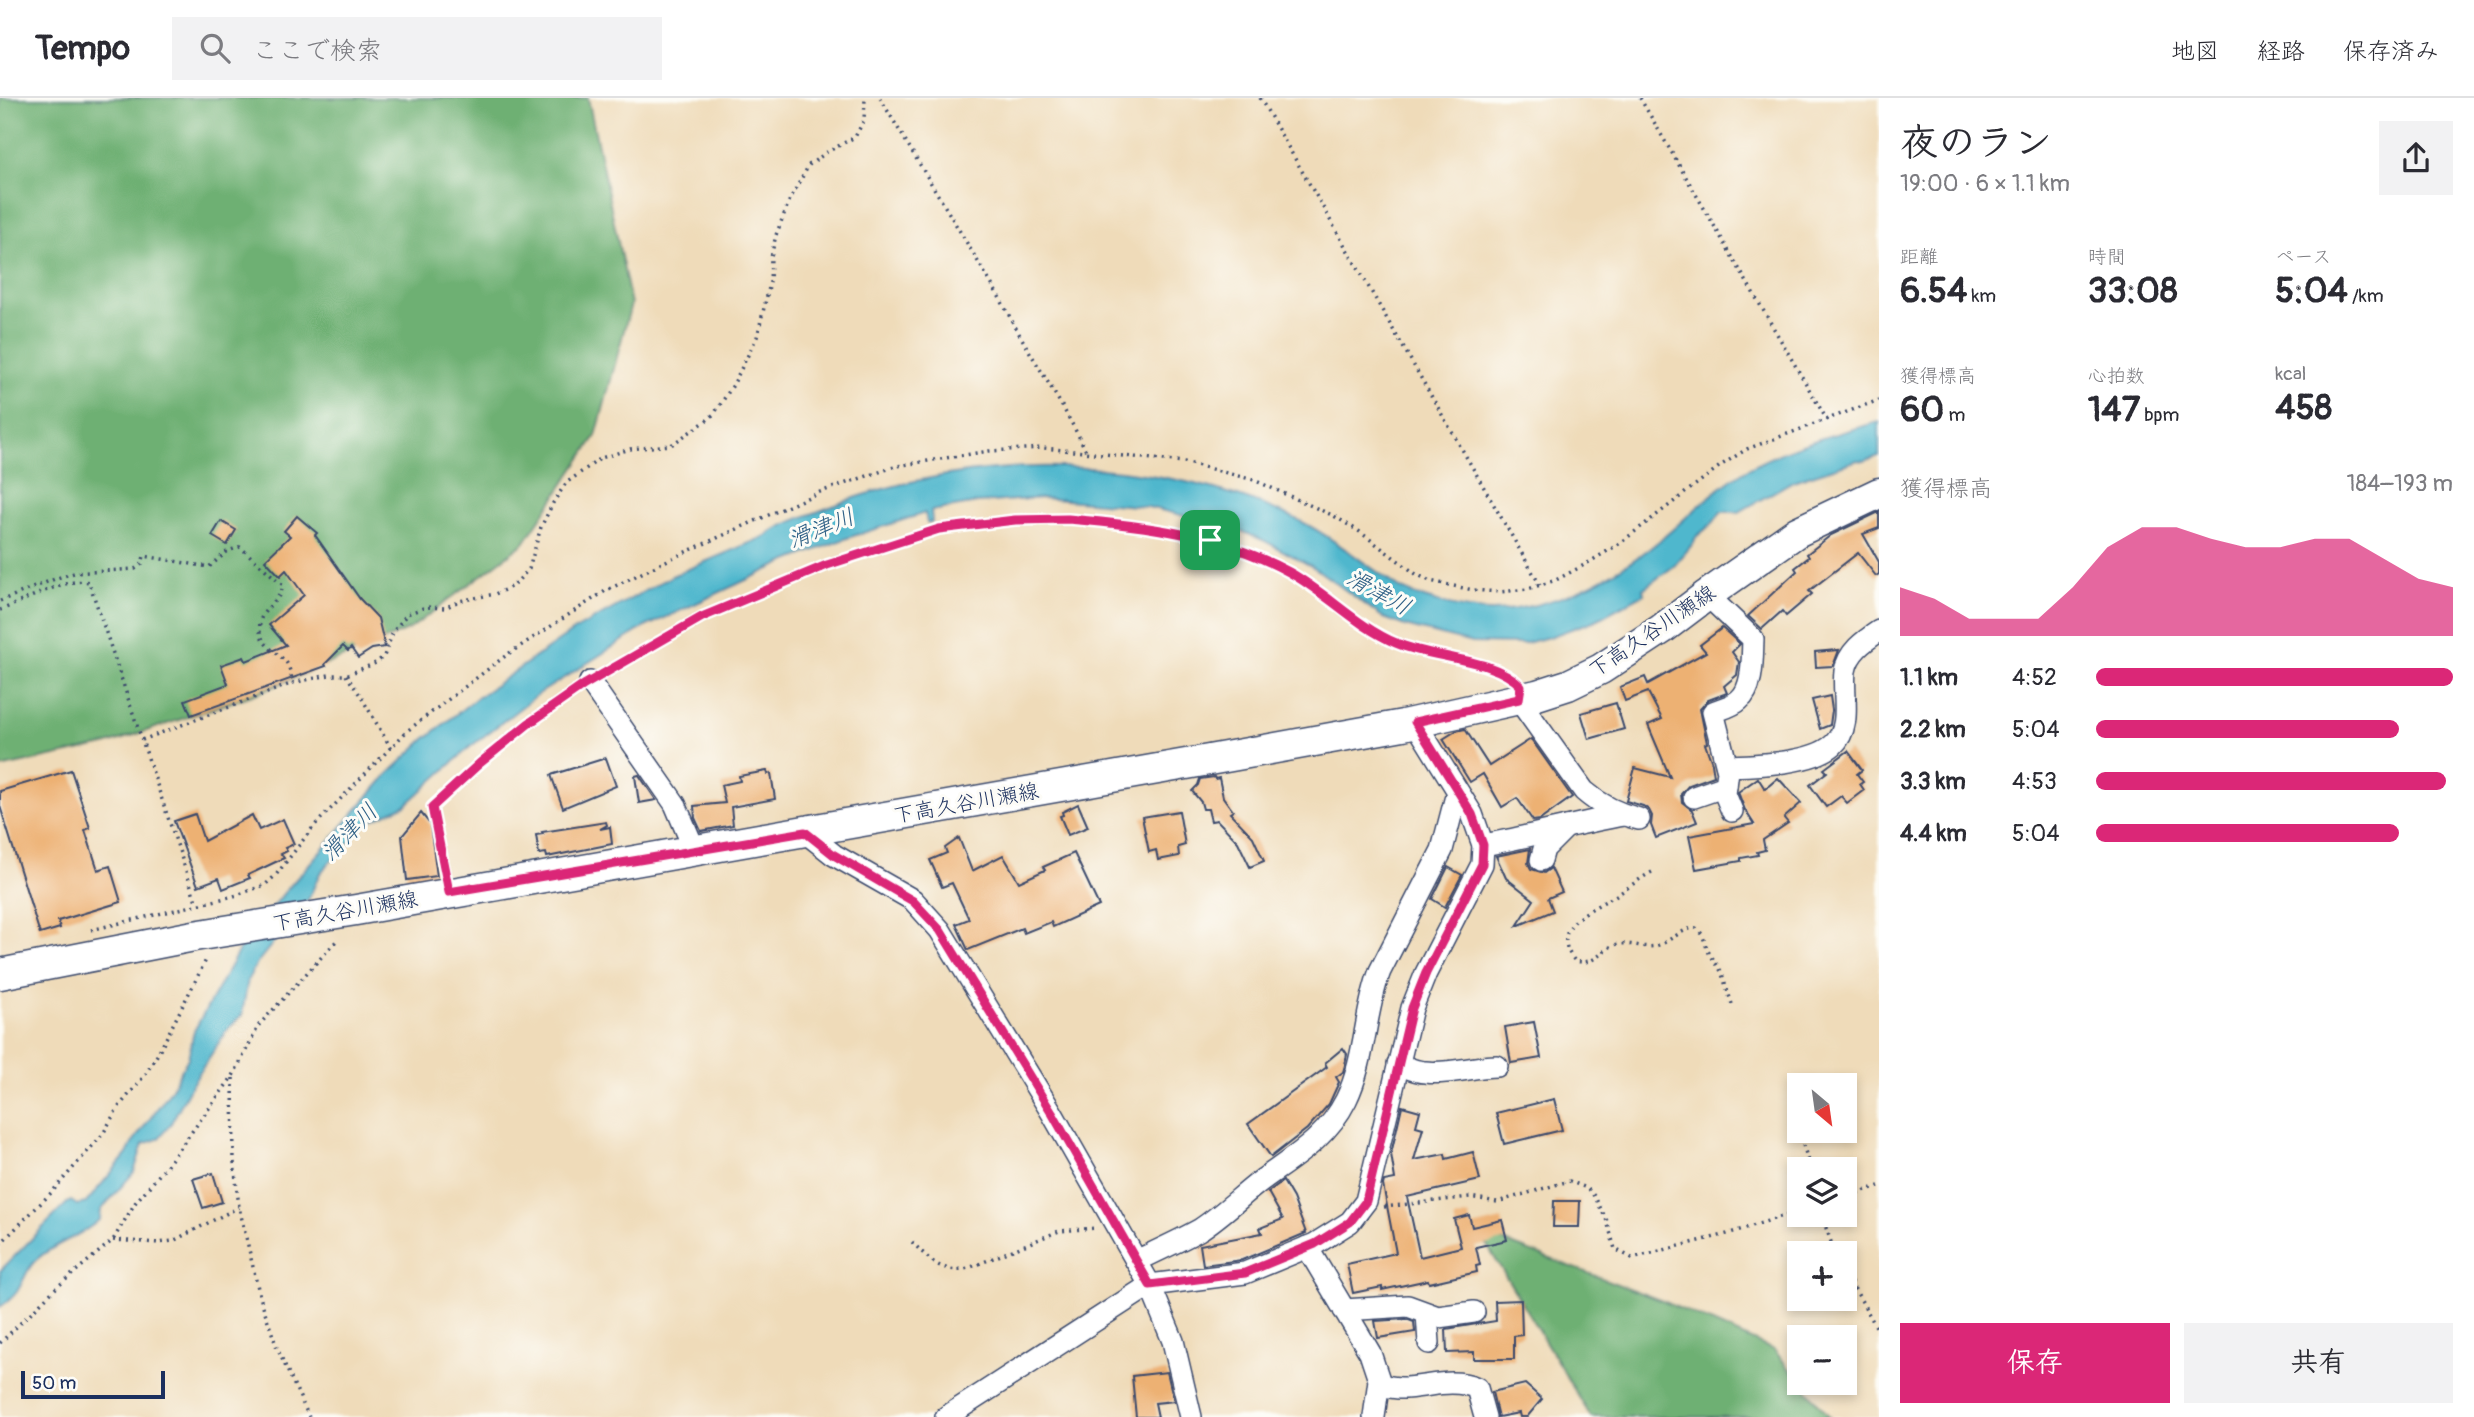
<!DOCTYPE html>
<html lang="ja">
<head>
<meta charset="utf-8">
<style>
	:root { --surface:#fff; --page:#f2f2f3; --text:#2b2b33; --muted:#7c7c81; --line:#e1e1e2; --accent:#db2777 }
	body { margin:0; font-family:Pangolin,"Klee One",sans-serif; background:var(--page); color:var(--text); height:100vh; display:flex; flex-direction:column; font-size:26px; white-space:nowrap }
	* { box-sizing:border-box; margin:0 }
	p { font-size:23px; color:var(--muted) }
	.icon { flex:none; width:38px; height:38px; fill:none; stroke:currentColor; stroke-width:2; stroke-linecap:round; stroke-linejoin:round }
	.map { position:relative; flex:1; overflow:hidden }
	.side { display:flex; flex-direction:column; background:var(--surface); width:595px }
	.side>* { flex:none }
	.needle { width:46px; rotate:151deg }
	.controls { position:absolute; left:1787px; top:975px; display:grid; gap:14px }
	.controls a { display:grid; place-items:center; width:70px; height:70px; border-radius:0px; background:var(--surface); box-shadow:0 4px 10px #0003; font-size:35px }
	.scale { position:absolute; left:21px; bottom:18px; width:144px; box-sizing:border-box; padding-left:7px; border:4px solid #1b2f5e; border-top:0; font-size:19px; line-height:24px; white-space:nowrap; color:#1b2f5e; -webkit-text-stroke:5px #fdfcf7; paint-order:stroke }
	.pin { position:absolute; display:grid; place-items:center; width:60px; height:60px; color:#fff; margin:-30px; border-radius:14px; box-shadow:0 4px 10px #0006 }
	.round { display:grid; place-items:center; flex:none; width:74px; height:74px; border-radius:0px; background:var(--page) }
	.headline { display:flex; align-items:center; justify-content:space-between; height:119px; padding:0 21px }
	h1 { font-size:38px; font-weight:800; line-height:52px }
	.figures { display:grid; grid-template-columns:repeat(3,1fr); gap:10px; height:119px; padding:7px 21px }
	.figures div { display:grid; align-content:center }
	.figures b { font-size:35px; font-weight:800 }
	.figures small { font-size:19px; font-weight:400 }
	.figures p { font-size:19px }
	.chart { height:196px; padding:14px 21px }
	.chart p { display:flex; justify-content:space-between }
	.chart svg { width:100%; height:126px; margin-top:7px; fill:var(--accent); opacity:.7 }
	.primary-button { display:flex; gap:14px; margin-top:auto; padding:14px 21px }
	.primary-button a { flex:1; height:80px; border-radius:0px; background:var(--accent); color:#fff; font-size:28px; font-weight:800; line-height:80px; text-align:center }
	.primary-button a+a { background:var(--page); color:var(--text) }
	ul { padding:0 21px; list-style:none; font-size:23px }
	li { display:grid; grid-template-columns:112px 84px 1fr; align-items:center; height:52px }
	li i { height:18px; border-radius:9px; background:var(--accent) }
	header { display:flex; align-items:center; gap:42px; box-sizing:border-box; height:98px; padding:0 35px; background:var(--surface); border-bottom:2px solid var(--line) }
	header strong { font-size:33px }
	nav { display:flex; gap:38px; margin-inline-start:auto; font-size:24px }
	.search { width:490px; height:63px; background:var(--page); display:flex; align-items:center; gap:18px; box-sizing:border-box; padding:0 24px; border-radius:0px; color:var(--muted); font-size:26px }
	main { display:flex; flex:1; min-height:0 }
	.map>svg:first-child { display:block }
</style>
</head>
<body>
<header>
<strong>Tempo</strong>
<div class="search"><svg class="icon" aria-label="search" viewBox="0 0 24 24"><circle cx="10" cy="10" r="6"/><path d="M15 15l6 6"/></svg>ここで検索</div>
<nav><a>地図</a><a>経路</a><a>保存済み</a></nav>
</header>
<main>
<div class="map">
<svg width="1879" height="1319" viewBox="0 0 1879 1319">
	<rect width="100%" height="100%" fill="#fdfcf7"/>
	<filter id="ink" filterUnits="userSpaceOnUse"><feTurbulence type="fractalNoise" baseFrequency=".0143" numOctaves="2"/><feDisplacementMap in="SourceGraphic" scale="14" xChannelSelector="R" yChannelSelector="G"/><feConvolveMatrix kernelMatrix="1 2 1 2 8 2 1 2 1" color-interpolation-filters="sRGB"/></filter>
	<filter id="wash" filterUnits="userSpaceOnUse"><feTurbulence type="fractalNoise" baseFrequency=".00686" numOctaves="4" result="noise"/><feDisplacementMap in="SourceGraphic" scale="28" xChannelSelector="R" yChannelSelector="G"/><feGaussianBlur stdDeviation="1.57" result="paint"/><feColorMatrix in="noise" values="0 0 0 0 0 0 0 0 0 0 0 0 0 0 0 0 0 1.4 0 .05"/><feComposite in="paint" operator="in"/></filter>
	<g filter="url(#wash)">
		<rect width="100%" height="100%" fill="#efdbb9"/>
		<g fill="#6eb073" stroke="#447068" stroke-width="2">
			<path d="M0,0H588L631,206L596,338L524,445L410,531L258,595L105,647L0,670Z"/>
			<path d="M1479,1134L1665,1204L1774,1252L1830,1319H1591Z"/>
		</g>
		<path fill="#4fb7cd" stroke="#357396" stroke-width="2" d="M1879,324V358L1864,363L1858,362L1793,383L1739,414H1721L1712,426L1697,438L1691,448L1674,468L1643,491L1644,496L1596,522L1549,539L1523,546L1472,545L1405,528L1384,520L1315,470L1265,443L1234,430L1148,409L1042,400L977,405L931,413L932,424L927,425L925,415L847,440L785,464L643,530L537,597L470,649L406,707L367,724L320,775L309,800L257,865L248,881L242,917L227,932L192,986L170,1027L158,1041L143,1046L134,1074L101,1112L100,1121C82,1139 55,1144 36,1162C26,1171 24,1184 16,1195C12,1200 6,1205 0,1209V1173L67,1105L71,1103L77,1107L86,1105L127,1056L133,1044L171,992L188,960L194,933L239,852L284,795L387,677L425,641L474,602L573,533L672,478L764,439C783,425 807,418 830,409C971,352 1154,356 1292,419C1323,433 1351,456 1379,475C1387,480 1395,488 1404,492C1428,503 1466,513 1492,513C1557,511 1624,475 1672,432C1696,411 1720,387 1748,371C1789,348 1834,336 1879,324Z"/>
		<g id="blocks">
			<g fill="#edb173">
				<path d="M1879,414V430L1863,436L1879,464V476L1876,478L1858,455L1809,493L1812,496L1786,518L1782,513L1762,531L1748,518L1797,473L1795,470L1809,459L1807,456L1831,437Z"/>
				<path d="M297,418L317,435L315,437L360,501L378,520L385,549L372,551L358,560L351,550L348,553L343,548L325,566L326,568L191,617L185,602L228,586L221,567L244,559L246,563L286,547L269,527L304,497L286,472L280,478L265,462L290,438L284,433Z"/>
				<path d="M221,423L236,432L227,447L212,438Z"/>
				<path d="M1722,530L1740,546L1732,554L1739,564L1737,577L1724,588L1727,595L1708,602L1700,611L1707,645L1705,646L1712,665L1714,678L1689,687L1681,696L1682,704L1692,712L1697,724L1656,740L1651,727L1652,718L1649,712L1643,708L1626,703L1635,670L1670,679L1648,627L1662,621L1648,594L1625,603L1620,589L1645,579L1648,586L1706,554L1700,547Z"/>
				<path d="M1839,552L1833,568L1816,569L1815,554Z"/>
				<path d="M1830,598L1832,612L1830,627L1820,631L1812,602Z"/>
				<path d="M1616,605L1624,631L1589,641L1581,615Z"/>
				<path d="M1465,631L1489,668L1531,641L1572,699L1540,722L1533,723L1517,700L1502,709L1483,676L1470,684L1443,641L1456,633Z"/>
				<path d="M1848,653L1862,672L1857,676L1863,684L1860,686L1864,692L1847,705L1841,698L1826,709L1810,687L1827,674L1824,671Z"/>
				<path d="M606,660L616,688L563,710L551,677Z"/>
				<path d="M71,672L90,730L85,732L98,772L110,768L121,804L58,823L60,830L40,836L0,708V693Z"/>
				<path d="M767,673L768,676L771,675L775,701L731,709L733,727L701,733L695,720L694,708L725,705L721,687L740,683L739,678Z"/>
				<path d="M639,677L656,702L639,705L635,678Z"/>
				<path d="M1214,679L1215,681L1219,680L1223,699L1233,713L1230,715L1253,739L1264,763L1250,769L1238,744L1217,722L1211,723L1208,711H1203L1201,704L1192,693L1198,687L1200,681Z"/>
				<path d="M1758,680L1765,691L1778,680L1801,705L1784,720L1788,725L1763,742L1765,752L1757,754L1758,757L1741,760V763L1696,771L1689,738L1754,726L1745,712L1738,694Z"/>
				<path d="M1078,706L1088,729L1068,737L1060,718L1063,717L1062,714Z"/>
				<path d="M1179,713L1185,747L1178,749L1179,758L1158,762L1156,752L1149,754L1142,719Z"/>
				<path d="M421,715L430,726L437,778L407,782L402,738Z"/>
				<path d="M195,716L204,743L252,717L259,732L283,721L294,746L285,750L287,753L281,756L284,760L248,777L250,780L223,791L219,780L198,788L174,723Z"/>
				<path d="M606,724L607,727L600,731L610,729L612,746L547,759L546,755L539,756L536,737L543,736L542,734Z"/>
				<path d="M959,740L972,773L1003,757L1019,784L1045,772L1043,769L1074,755L1099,808L1053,829L1051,824L1024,835L1022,830L968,852L956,826L969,821L952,785L942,789L930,762L947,755L945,750Z"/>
				<path d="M1530,751L1528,765L1531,771L1544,775L1551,770L1562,794L1548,800L1553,813L1517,828L1534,802L1506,780L1496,758Z"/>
				<path d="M1448,769L1462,777L1445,809L1432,801Z"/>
				<path d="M1534,924L1541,960L1511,965L1505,929Z"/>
				<path d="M1343,950L1347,956L1345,967L1343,974L1336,979L1339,984L1329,1006L1307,1031L1271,1059L1248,1026L1327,969L1325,965Z"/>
				<path d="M1554,1001L1562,1032L1504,1046L1496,1015Z"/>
				<path d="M1402,1008L1420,1013L1416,1028L1423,1030L1414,1062L1445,1056L1446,1061L1473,1054L1480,1082L1407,1099L1420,1159L1461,1149L1454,1121L1469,1117L1472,1129L1502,1122L1507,1142L1476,1149L1480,1167L1476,1168L1477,1174L1429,1185L1428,1182L1382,1192V1189L1353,1195L1347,1166L1396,1155L1383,1087L1384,1083L1395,1081L1391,1056Z"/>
				<path d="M213,1075L222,1104L203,1110L193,1081Z"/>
				<path d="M1283,1083L1293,1100L1306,1135L1242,1162L1203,1167L1200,1147L1262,1135L1260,1130L1283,1121L1268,1094Z"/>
				<path d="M1554,1103H1580L1579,1129H1553Z"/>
				<path d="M1521,1202L1522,1237L1514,1238V1261H1474V1254L1447,1255L1446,1231L1496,1223L1495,1203Z"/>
				<path d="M1406,1221L1414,1224L1415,1234L1378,1240L1375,1223Z"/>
				<path d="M1167,1274L1174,1303L1155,1305L1158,1319H1136L1132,1278Z"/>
				<path d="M1525,1286L1542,1301L1527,1319H1520L1519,1315L1498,1319L1492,1294Z"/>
			</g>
		</g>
	</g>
	<g filter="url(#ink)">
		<use href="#blocks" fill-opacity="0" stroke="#3b496c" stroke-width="2"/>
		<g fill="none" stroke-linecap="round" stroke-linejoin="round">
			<defs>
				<g id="minor">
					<path d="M1707,497L1753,541C1752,559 1754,590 1739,602C1733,608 1721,611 1713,614L1728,673L1725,696L1732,713"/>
					<path d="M590,584L675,706L695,753"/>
					<path d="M1519,602L1584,693C1600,707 1618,716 1639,721"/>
					<path d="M1727,668C1755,667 1811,666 1833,647C1853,629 1842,596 1845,573C1848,554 1864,543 1879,533"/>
					<path d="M1694,699L1726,688"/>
					<path d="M805,734L834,757L913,802L940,832L1052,1015L1150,1187L1173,1243L1191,1319"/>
					<path d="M1483,747C1531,739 1576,725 1624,717"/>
					<path d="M1541,762L1544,751L1566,729"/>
					<path d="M1398,966C1406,969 1416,974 1425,974C1449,977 1473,968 1497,968"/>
					<path d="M1307,1149L1370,1255L1379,1282L1374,1319"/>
					<path d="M1136,1163C1157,1153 1179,1143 1199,1132C1221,1118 1241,1098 1262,1082C1295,1058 1327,1040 1346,1002C1366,961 1364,915 1380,873L1442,752L1455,702L1459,696"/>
					<path d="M1344,1212L1408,1208L1438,1219L1474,1214"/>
					<path d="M1427,1216L1429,1245"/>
					<path d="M1379,1287C1386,1288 1393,1290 1401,1290C1426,1290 1452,1279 1477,1290L1485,1319"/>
					<path d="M946,1319L1150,1187L1245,1175L1315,1146L1350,1124L1366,1103L1412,910L1426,875L1482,766L1483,747L1472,716L1415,624"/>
				</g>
				<path id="secondary" d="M0,876L194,838L356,812L1209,662L1403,627L1537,597L1568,587L1601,571L1662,531L1707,497L1797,434L1879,395"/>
			</defs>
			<use href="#minor" stroke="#3b496c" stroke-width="24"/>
			<use href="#secondary" stroke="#3b496c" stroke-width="33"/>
			<g stroke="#3b496c" stroke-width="3.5" stroke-dasharray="2 5" stroke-linecap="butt">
				<path d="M880,0L1001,202C1027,254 1061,301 1086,353"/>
				<path d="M1260,0L1540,487"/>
				<path d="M1640,0L1827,322"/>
				<path d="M0,503L57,480L74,475L135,471L142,466L144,458L209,469L228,453L240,449L283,487C281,503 263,509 260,524C257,546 274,551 286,564C290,569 291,579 293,585"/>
				<path d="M0,512C23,504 66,479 89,484L197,806"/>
				<path d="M605,575C637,557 668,536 701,520C724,508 750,499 774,489C828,467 882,443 939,431C1035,410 1155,420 1247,454C1302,475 1342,521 1395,545C1431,561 1471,562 1507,578"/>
				<path d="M346,577L360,597L391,650"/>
				<path d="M142,642L293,585L329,577H346L376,565L384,558L393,534L407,516L426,509L445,510L459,503L495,496L513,488L529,471L541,429L553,405L566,385L601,360L630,351L671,347L706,323L714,316L733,287L757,239L770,185L771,159L776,137L790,101L809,67L827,54L855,39L864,22L865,0"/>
				<path d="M445,772L432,709C475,666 524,629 574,594"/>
				<path d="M1652,774C1640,780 1631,788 1620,795C1596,810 1545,827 1575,863C1598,868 1600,850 1618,846C1630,844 1644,851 1656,848C1670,844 1682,830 1696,830L1702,836L1708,853L1721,873L1733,909"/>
				<path d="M91,832L234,798L265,787L276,777L314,728L407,633L508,556L607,492L668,462L820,394L897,368L989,353L1043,350L1184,364L1254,382L1334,418L1360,434L1416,476L1430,483L1473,492L1499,494L1528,491L1556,482L1586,466L1619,446L1720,368L1747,351L1879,302"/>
				<path d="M233,980L234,1064L239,1109L260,1199L277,1250L309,1319"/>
				<path d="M1803,1047L1811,1071"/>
				<path d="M1844,1099L1879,1088"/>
				<path d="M1384,1109L1470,1099L1497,1104L1569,1083L1587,1090L1595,1099L1607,1123L1615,1151L1632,1160L1727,1136L1799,1113"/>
				<path d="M1821,1116L1835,1155"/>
				<path d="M113,1142L159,1145L173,1143L239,1109"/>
				<path d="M912,1144C931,1163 941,1176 969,1170L1059,1133L1097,1130"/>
				<path d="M0,1146L51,1095L103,1036L117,1011L145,977L159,954L207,860"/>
				<path d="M1844,1172L1879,1234"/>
				<path d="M0,1245L56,1190L113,1142L135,1105L165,1070L233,978L259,927L339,840"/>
			</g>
			<use href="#minor" stroke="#fff" stroke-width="21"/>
			<use href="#secondary" stroke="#fff" stroke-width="30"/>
		</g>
	</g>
	<g fill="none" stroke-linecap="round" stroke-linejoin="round" filter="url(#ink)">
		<defs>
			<path id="route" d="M1068,421C1143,427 1222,437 1289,474C1327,495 1356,528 1396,545C1432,561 1493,559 1521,588L1519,601L1415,624L1472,716L1483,747L1482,766L1426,875L1412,910L1366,1103L1350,1124L1315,1146L1245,1175L1150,1187L1052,1015L940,832L913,803L834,757L805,734L449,794L432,709L480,665L528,626L584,587L702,519L827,467L939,431L1015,422Z"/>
		</defs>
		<use href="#route" stroke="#fff" stroke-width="14"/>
		<use href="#route" stroke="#db2777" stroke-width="9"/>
	</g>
	<g text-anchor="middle" stroke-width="6" stroke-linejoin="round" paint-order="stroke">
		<g font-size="21" fill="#1b2f5e" stroke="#fdfcf7">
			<text transform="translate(1652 533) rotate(-34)" y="7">下高久谷川瀬線</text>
			<text transform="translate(966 705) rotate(-10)" y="7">下高久谷川瀬線</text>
			<text transform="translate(345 813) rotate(-10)" y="7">下高久谷川瀬線</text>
		</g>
		<g font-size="23" font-style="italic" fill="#2d5f85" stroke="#fdfcf7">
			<text transform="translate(821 430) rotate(-22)" y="8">滑津川</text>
			<text transform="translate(1379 494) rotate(29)" y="8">滑津川</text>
			<text transform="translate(349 734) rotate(-46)" y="8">滑津川</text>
		</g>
	</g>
</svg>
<div class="controls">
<a><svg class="needle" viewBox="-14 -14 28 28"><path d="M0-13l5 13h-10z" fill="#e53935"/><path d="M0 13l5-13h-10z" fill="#7c7c81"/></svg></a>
<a><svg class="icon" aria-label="layers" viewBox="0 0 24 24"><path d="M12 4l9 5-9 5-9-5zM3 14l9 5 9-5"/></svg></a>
<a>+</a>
<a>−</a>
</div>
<div class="scale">50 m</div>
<div class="pin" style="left:1210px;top:442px;background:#1e9e55"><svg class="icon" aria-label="arrive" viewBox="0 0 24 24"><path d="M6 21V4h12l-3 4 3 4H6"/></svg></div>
</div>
<section class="side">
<div class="headline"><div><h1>夜のラン</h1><p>19:00 · 6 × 1.1 km</p></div><a class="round"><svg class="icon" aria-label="share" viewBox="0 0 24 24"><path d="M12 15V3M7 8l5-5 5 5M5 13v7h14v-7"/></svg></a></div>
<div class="figures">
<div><p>距離</p><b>6.54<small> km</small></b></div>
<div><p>時間</p><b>33:08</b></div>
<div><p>ペース</p><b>5:04<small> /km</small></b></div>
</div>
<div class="figures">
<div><p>獲得標高</p><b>60<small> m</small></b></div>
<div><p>心拍数</p><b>147<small> bpm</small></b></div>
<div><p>kcal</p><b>458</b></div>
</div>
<div class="chart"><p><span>獲得標高</span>184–193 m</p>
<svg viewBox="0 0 160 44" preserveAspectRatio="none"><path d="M0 44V27L10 31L20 38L30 38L40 38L50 27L60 13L70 6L80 6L90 10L100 13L110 13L120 10L130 10L140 17L150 24L160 27V44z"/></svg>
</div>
<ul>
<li><b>1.1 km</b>4:52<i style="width:100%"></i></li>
<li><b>2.2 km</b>5:04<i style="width:85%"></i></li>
<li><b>3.3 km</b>4:53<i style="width:98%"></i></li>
<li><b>4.4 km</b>5:04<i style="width:85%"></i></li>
</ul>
<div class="primary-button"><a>保存</a><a>共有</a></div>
</section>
</main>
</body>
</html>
